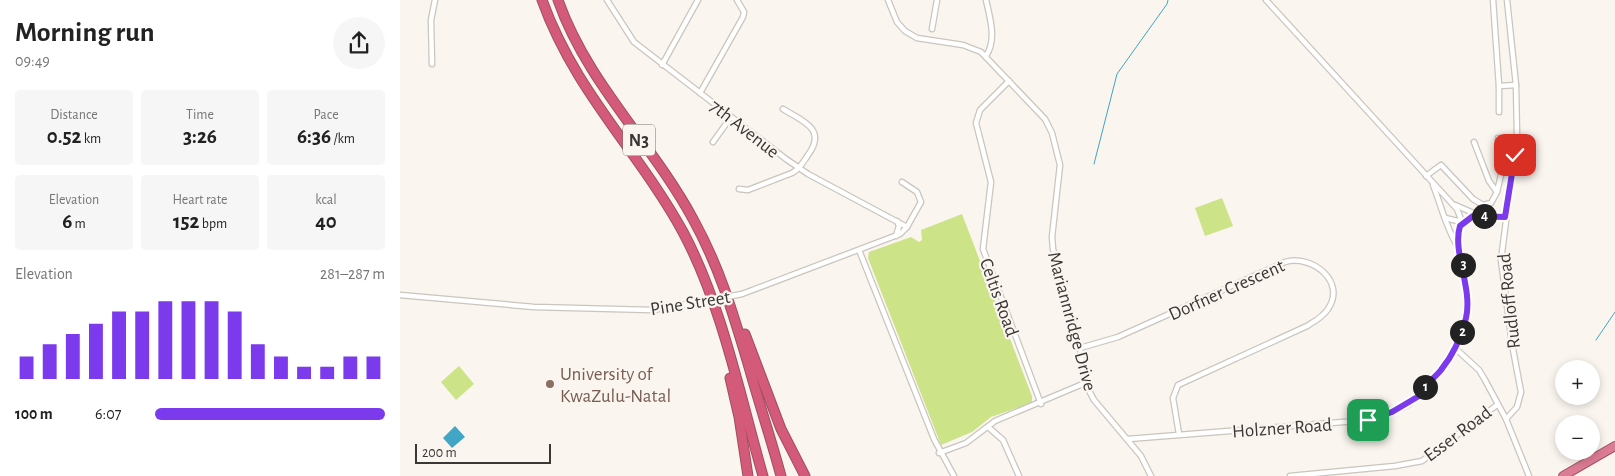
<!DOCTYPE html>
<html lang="en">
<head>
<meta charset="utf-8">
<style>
	:root { --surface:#fff; --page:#f6f6f6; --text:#222; --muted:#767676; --accent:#7c3aed }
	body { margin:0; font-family:"Alegreya Sans",sans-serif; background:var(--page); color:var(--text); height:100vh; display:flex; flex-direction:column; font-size:19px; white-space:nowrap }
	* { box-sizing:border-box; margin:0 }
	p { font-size:16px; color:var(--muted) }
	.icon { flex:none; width:28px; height:28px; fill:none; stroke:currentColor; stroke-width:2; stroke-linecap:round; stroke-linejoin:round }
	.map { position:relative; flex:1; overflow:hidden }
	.panel { display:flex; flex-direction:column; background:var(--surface); width:400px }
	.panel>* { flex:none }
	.buttons { position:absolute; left:1155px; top:360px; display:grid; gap:10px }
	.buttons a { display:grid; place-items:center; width:45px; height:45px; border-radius:50%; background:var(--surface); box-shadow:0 2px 8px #0003; font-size:25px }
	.scale { position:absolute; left:15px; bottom:12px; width:136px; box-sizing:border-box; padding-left:5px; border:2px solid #3a3836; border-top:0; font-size:14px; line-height:18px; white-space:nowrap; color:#3a3836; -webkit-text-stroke:4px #faf5ee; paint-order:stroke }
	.pin { position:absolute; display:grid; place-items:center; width:42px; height:42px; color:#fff; margin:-21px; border-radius:10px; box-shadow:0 2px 8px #0006 }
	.km { position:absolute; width:25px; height:25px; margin:-12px; border-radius:50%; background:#222; color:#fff; font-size:14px; line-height:25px; text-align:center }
	.round { display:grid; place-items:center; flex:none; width:52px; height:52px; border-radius:26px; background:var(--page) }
	.headline { display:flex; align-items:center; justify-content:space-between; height:85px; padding:0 15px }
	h1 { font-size:28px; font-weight:600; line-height:38px }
	.figures { display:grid; grid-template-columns:repeat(3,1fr); gap:8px; height:85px; padding:5px 15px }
	.figures div { display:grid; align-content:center; border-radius:5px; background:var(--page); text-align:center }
	.figures b { font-size:21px; font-weight:600 }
	.figures small { font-size:14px; font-weight:400 }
	.figures p { font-size:14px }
	.chart { height:140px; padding:10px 15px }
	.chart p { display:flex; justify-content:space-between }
	.chart svg { width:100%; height:90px; margin-top:5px; stroke:var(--accent); stroke-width:6 }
	ul { padding:0 15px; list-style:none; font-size:16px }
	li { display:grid; grid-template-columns:80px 60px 1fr; align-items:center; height:38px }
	li i { height:12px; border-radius:6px; background:var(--accent) }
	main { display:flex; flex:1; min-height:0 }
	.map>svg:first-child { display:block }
</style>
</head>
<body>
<main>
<section class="panel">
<div class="headline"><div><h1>Morning run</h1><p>09:49</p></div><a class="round"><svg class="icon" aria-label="share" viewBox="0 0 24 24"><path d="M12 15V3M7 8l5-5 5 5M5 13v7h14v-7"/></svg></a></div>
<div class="figures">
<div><p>Distance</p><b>0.52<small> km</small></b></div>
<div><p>Time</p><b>3:26</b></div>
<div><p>Pace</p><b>6:36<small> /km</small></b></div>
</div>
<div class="figures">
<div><p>Elevation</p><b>6<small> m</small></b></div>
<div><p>Heart rate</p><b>152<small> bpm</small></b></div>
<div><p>kcal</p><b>40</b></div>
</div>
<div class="chart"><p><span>Elevation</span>281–287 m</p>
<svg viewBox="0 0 160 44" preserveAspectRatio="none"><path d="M5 44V33M15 44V27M25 44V22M35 44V17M45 44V11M55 44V11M65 44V6M75 44V6M85 44V6M95 44V11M105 44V27M115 44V33M125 44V38M135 44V38M145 44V33M155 44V33"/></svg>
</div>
<ul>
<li><b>100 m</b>6:07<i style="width:100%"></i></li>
</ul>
</section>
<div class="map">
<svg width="1215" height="476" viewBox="0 0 1215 476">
	<rect width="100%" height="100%" fill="#faf5ee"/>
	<g fill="#cde388">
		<path d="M822,198L833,226L805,236L795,208Z"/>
		<path d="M562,214L632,396V403L591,417L572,432L541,445L468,258L469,252L511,237L519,242L522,240L521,230Z"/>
		<path d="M59,366L74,384L56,400L41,382Z"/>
	</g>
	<path fill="#41a5c5" d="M55,426L65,437L52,448L43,438Z"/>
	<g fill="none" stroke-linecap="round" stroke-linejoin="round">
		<g stroke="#41a5c5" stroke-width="1">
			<path d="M694,164L717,74L767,4L768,0"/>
			<path d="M1196,340L1215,312"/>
		</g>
		<defs>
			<g id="minor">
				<path d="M207,0L234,42L386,159L408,174L507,227"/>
				<path d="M488,0L497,22L505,31L517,38L563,45L581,52L645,119L652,133L660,165L652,237L653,249L680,348L685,383L694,400L741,456L751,476"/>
				<path d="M866,0L1057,209L1062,222"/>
				<path d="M1093,0L1099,86L1116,85"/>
				<path d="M532,29L537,0"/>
				<path d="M586,56C597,40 590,18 586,0"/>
				<path d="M32,64L31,20L35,0"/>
				<path d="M262,65L298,0"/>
				<path d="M609,81L580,110L576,123L591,182L583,249L641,404"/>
				<path d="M1099,86V112"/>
				<path d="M300,93L343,17L344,12L337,0"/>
				<path d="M313,142L331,117"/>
				<path d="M1026,176L1041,165L1073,199L1083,205L1091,203L1097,192L1089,181L1074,142"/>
				<path d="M1033,185C1041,205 1046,228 1058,247"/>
				<path d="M339,189L348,190L392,173C400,169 403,162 408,155C427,129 404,122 383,109"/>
				<path d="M1097,192L1101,175L1098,138"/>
				<path d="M1055,205L1078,215"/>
				<path d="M1045,218L1062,222"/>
				<path d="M496,236L499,226L497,221"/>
				<path d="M459,250L534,439L554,476"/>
				<path d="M342,294L500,234L507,227L521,202L517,192L502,182"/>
				<path d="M0,295L134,307L252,310L294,303"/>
				<path d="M680,348L718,337L885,262C911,254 947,281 928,309C923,317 915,321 907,326L778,385L773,398L779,434"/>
				<path d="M1056,349L1079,370L1085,380L1106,419L1129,476"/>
				<path d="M1106,419L1117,407L1121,392L1112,344L1101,260L1117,136L1116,85L1107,0"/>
				<path d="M588,427L603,440L619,476"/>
				<path d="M728,439L956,421C972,419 1016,409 1020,391C1064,356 1071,320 1064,268C1062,253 1055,240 1060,226L1073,216L1105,217"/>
				<path d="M539,453L566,443L595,421L685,383"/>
				<path d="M890,476L995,466L1022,461L1097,405"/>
			</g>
			<path id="trunk" d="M1163,476L1215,446"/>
			<g id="motorway">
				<path d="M142,0C175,92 238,150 283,232C322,305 340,396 363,476"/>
				<path d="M158,0C187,83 252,143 293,219C320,268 333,313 349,367C359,403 371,439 381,476"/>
				<path d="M345,334L381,429L405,476"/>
				<path d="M330,378L339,417L348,476"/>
			</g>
		</defs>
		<use href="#minor" stroke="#cac5be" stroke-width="7"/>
		<use href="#trunk" stroke="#9e4e62" stroke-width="10"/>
		<use href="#motorway" stroke="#9e4e62" stroke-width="11"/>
		<use href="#minor" stroke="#fff" stroke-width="4.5"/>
		<use href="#trunk" stroke="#dc7b94" stroke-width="8"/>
		<use href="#motorway" stroke="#d45a7a" stroke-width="9"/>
		<defs>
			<path id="minor-bridge" d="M294,303L342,294"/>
		</defs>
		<use href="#minor-bridge" stroke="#cac5be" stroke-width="7" stroke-linecap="butt"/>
		<use href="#minor-bridge" stroke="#fff" stroke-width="4.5"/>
	</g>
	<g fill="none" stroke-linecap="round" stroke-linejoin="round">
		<defs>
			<path id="route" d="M968,420L992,412L1019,396C1021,387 1035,378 1041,370C1054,354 1061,338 1066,318C1073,288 1052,252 1060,226L1073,216L1105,217L1115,155"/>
		</defs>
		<use href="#route" stroke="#fff" stroke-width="10"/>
		<use href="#route" stroke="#7c3aed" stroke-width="6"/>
	</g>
	<circle fill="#8d6e63" stroke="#faf5ee" stroke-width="2" cx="150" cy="384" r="5"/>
	<g text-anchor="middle" stroke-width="4.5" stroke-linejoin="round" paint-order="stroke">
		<rect fill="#faf5ee" stroke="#74716d" stroke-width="1" x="223" y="124.5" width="32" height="31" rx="4"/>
		<g font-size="18" font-weight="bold" fill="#3a3836">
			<text x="239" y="146">N3</text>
		</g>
		<g font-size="19" fill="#3a3836" stroke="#faf5ee">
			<text transform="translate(345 128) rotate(38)" y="7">7th Avenue</text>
			<text transform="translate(826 289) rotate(-24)" y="7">Dorfner Crescent</text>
			<text transform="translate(600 297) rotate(70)" y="7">Celtis Road</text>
			<text transform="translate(1108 301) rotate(-96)" y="7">Rudloff Road</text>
			<text transform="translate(290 302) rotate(-9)" y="7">Pine Street</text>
			<text transform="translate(673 321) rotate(75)" y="7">Mariannridge Drive</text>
			<text transform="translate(882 427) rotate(-4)" y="7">Holzner Road</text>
			<text transform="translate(1057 433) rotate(-37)" y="7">Esser Road</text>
		</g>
		<g font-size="19" fill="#785e54" stroke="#faf5ee" text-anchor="start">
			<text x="160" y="380">University of<tspan x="160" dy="22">KwaZulu-Natal</tspan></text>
		</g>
	</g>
</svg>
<div class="buttons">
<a>+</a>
<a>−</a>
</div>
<div class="scale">200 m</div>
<div class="pin" style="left:968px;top:420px;background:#1e9e55"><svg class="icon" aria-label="arrive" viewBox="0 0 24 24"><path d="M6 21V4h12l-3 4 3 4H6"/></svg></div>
<div class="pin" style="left:1115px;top:155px;background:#d93025"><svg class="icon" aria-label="check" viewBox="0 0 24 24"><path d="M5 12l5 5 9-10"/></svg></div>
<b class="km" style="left:1025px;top:387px">1</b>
<b class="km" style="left:1062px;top:332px">2</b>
<b class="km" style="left:1063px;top:265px">3</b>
<b class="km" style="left:1084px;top:216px">4</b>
</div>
</main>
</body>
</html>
